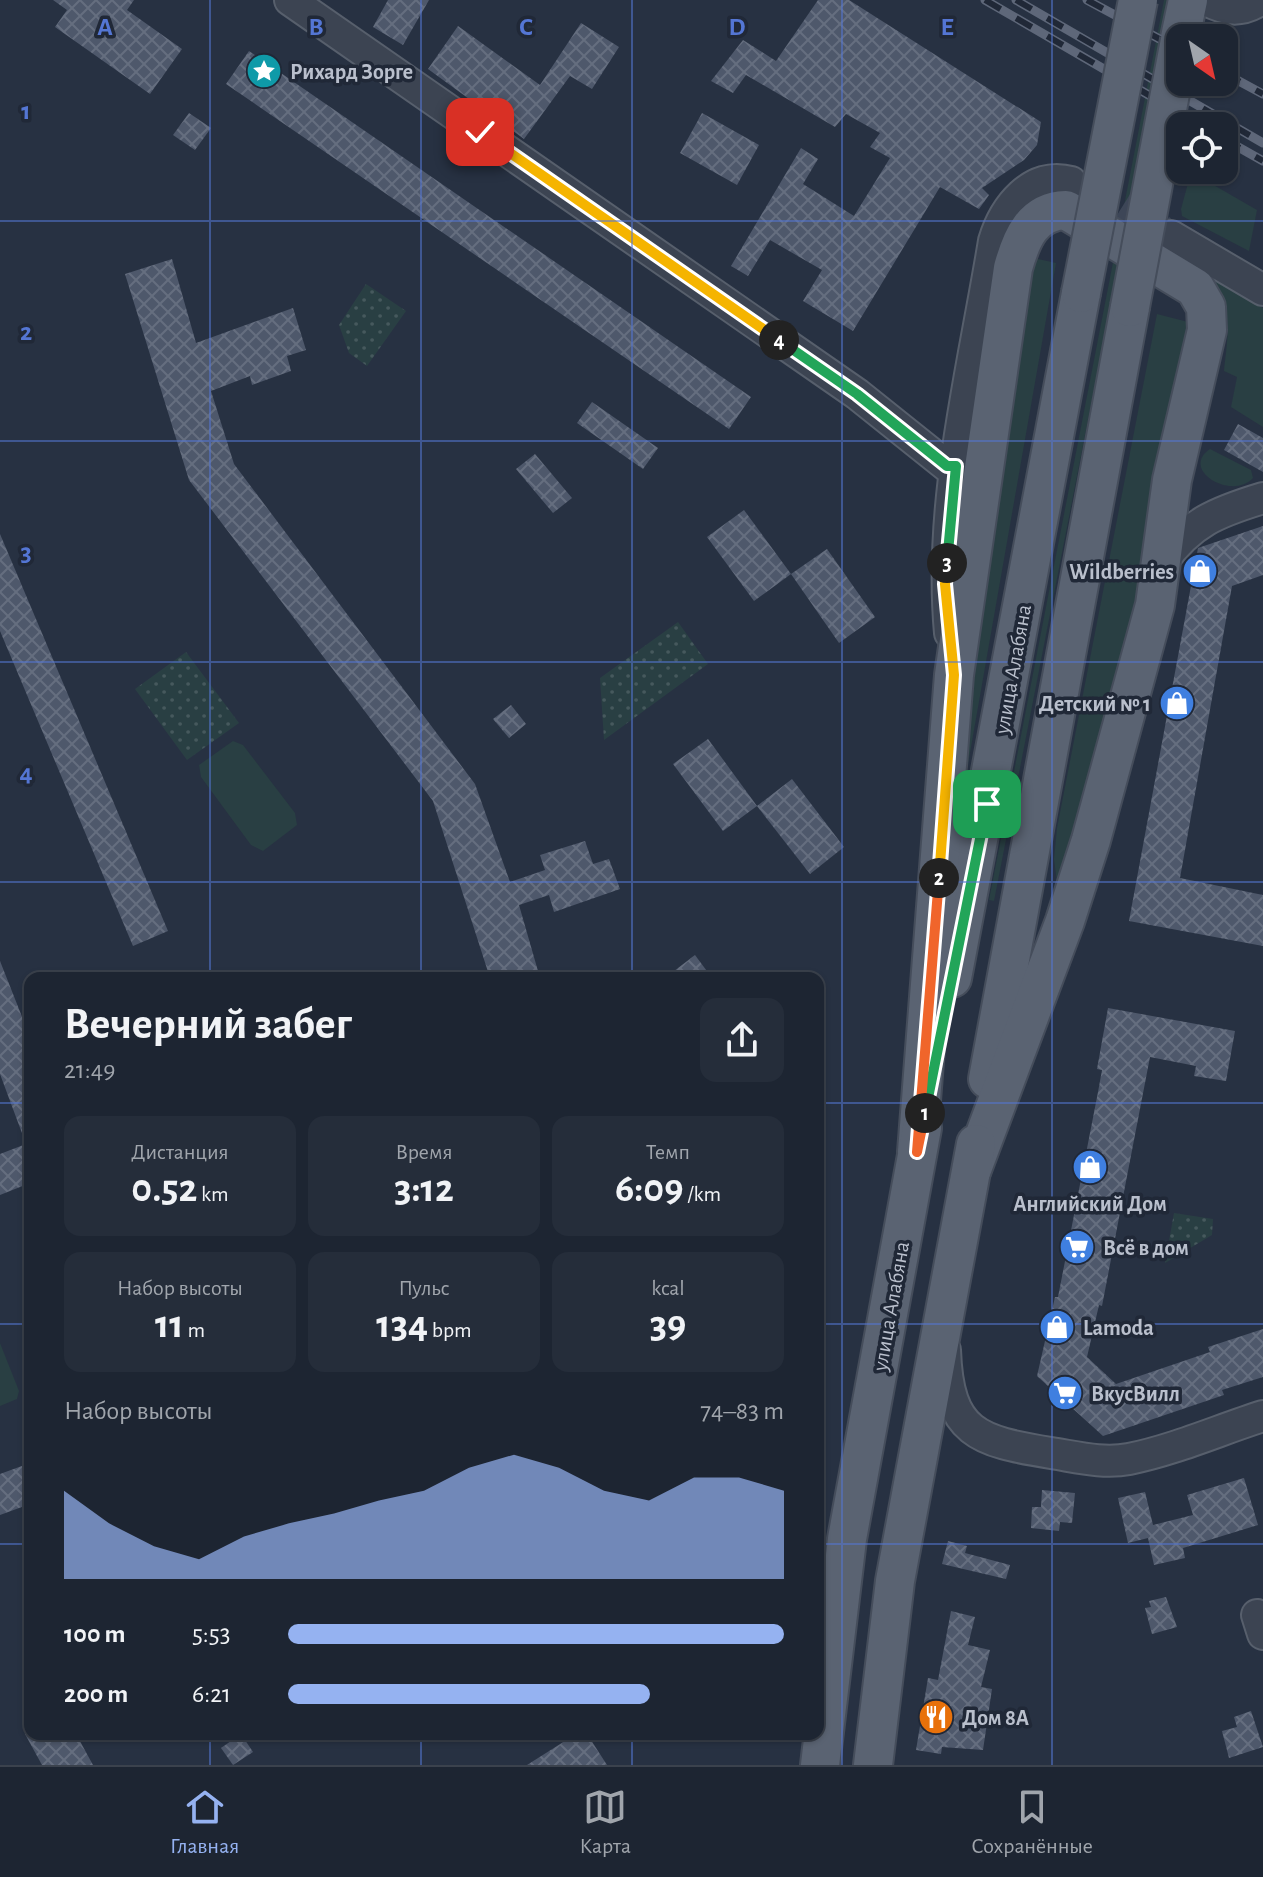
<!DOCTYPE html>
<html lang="ru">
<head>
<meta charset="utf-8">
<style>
	:root { --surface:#1d2532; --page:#252d3a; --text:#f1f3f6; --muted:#a0a5ac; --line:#3b424d; --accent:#95b2f1 }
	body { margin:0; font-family:"Alegreya Sans",sans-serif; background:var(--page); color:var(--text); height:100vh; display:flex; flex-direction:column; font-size:30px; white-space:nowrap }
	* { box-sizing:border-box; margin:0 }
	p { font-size:26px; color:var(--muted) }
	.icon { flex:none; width:44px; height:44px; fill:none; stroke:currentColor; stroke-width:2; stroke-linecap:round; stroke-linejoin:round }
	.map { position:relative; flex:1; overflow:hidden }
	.panel { position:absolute; left:24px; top:972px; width:800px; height:768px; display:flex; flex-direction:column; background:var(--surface); border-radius:16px; box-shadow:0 2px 6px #0004,0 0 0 2px var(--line) }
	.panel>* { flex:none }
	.needle { width:52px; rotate:146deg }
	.controls { position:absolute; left:1166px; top:24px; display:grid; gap:16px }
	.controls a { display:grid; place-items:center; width:72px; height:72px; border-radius:16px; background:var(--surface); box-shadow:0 2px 6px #0004,0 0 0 2px var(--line); font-size:40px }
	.pin { position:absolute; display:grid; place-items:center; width:68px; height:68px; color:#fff; margin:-34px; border-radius:16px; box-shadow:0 4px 12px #0006 }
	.km { position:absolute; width:40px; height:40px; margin:-20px; border-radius:50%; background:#222; color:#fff; font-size:22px; line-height:40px; text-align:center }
	.round { display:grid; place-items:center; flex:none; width:84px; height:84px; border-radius:16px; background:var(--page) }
	.headline { display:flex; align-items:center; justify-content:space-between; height:136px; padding:0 40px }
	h1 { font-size:44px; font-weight:700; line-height:60px }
	.figures { display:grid; grid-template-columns:repeat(3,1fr); gap:12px; height:136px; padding:8px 40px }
	.figures div { display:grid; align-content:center; border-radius:16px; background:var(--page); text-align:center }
	.figures b { font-size:40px; font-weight:700 }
	.figures small { font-size:22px; font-weight:400 }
	.figures p { font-size:22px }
	.chart { height:224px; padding:16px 40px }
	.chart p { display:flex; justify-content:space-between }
	.chart svg { width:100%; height:144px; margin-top:8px; fill:var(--accent); opacity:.7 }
	ul { padding:0 40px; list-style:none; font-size:26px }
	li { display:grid; grid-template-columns:128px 96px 1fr; align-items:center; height:60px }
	li i { height:20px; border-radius:10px; background:var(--accent) }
	.tab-bar { display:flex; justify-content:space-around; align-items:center; height:112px; border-top:2px solid var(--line); background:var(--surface); font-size:22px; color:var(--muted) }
	.tab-bar a { display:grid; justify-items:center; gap:4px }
	.tab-bar .current { color:var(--accent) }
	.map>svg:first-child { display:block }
</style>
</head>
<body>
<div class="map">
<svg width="1263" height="1765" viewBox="0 0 1263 1765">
	<defs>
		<pattern id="park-dots" width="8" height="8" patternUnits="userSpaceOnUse" patternTransform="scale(2)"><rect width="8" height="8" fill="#293f43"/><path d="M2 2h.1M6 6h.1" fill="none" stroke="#46595d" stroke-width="1.8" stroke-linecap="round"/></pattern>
		<pattern id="building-cross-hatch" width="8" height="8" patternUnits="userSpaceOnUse" patternTransform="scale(2)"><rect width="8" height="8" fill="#4e586b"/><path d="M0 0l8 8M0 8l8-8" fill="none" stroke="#656e7f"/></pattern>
	</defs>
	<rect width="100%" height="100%" fill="#273142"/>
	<g fill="#293f43">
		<path d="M1164,0H1170L994,901L989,900Z"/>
		<path d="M1191,172L1257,210L1249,251L1182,216L1181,209Z"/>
		<path d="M1029,257L1056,263L964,787L959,764Z"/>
		<path d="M1194,265L1263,308V427L1231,407L1237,377L1224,371C1231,314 1232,309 1194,265Z"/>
		<path d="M1157,314L1192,323L1114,714L1057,883L1054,859L1057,828Z"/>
		<path d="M1210,449L1251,470L1253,478C1232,501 1179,470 1210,449Z"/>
		<path d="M233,741L243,745L295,813L297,825L263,851L251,845L201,777L199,765Z"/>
		<path d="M0,1343L19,1391L17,1399L0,1406Z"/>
	</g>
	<g fill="url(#park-dots)">
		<path d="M366,284L406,311L367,366L349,353L339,325Z"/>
		<path d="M678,622L708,664L604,740L600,678Z"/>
		<path d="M186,652L239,723L187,760L135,689Z"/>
		<path d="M1174,1213L1213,1219L1212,1235L1165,1263Z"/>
	</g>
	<g fill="url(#building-cross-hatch)">
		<path d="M53,0H134L127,10L182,49L150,94L55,27L67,10Z"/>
		<path d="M388,0H429L403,45L373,27Z"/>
		<path d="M818,0H849L1041,122L1037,145L1024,160L982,188L989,195L979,209L940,187L853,331L803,301L822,270L770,240L748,276L731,266L801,148L818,159L803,184L854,216L890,158L870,147L880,133L846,114L835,127L746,75L733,93L711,81L743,40L776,61Z"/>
		<path d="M581,23L619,47L592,89L570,76L524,139L428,69L458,26L540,85Z"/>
		<path d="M249,51L751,397L729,429L226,84Z"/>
		<path d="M189,113L211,128L195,150L173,135Z"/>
		<path d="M702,113L759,145L737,185L680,153Z"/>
		<path d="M172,259L196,343L293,308L306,350L287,356L291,371L252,385L250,376L211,391L234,464L475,784L510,882L545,870L540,855L585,841L593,864L609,859L620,889L554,912L549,895L519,905L540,978H490L433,801L189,480L125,274Z"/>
		<path d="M592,402L658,448L643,469L577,423Z"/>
		<path d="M1238,424L1263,438V472L1224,450Z"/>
		<path d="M535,454L572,498L553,513L516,469Z"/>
		<path d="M744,510L791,574L754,601L707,537Z"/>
		<path d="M1263,526V575L1232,586L1180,878L1263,895V946L1129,921L1198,548Z"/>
		<path d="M0,534L168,931L133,946L0,631Z"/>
		<path d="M827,549L875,617L839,643L791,574Z"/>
		<path d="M511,705L526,724L509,738L493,719Z"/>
		<path d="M708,739L757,806L723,831L673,764Z"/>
		<path d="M792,779L844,847L810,874L757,806Z"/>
		<path d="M695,955L712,978H665Z"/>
		<path d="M0,961L30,1037V1183L0,1195V1154L26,1144L0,1074Z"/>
		<path d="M1108,1008L1235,1031L1226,1081L1194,1076L1196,1066L1150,1057L1102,1306L1099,1305L1087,1357L1116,1384L1210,1352L1208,1347L1263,1329V1377L1222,1390L1224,1395L1103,1436L1037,1376L1055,1297H1058L1098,1092L1102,1070L1097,1069Z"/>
		<path d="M30,1463V1504L0,1515V1474Z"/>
		<path d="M1244,1478L1258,1525L1183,1548L1185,1558L1154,1565L1148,1538L1128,1543L1118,1498L1145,1492L1153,1525L1193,1515L1187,1495Z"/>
		<path d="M1042,1490L1075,1493L1072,1523L1060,1522L1059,1531L1031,1528L1032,1507H1041Z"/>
		<path d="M948,1541L967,1546L965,1553L1010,1565L1006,1579L942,1564Z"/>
		<path d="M1166,1597L1177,1627L1152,1634L1145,1608L1151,1607L1149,1601Z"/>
		<path d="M951,1611L975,1617L968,1645L990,1650L981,1687L992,1689L983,1750L942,1747L941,1754L916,1750L928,1678L938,1680Z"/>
		<path d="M1251,1711L1263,1747L1229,1758L1222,1731L1237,1727L1234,1717Z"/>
		<path d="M25,1734H76L93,1765H42Z"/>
		<path d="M241,1734L253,1752L233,1765L221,1748Z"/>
		<path d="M576,1734H587L607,1765H527Z"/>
	</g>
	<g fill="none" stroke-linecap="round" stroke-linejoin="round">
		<path stroke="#3d4657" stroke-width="30" stroke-dasharray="30 15" stroke-linecap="butt" d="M1083,186L1096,189L1163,231"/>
		<defs>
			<g id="minor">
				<path d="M290,0L857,394L947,466H956"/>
				<path d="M1206,0C1225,10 1241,13 1260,0"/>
				<path d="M1171,236L1263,290"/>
				<path d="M1162,562C1191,522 1217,512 1263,498"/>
				<path d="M950,633C938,502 973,370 994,241C1004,208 1031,171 1071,182"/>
				<path d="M945,1350C948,1434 978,1441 1051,1453C1077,1457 1103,1464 1129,1459C1174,1450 1219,1430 1263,1416"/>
				<path d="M1257,1615L1263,1634"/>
			</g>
			<g id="major">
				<path d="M1180,38L1188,0"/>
				<path d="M952,978L1081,293"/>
				<path d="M988,1079L1130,307"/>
				<path d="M917,1152L954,675L1013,268C1021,239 1032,211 1066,210L1195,288L1206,307L1207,330L1172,480L1155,605L1091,840L1065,921L972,1169"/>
				<path d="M820,1765L847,1539L922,1128"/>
				<path d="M873,1765L895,1581L976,1144"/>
			</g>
		</defs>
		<use href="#minor" stroke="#575f6c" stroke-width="34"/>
		<use href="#major" stroke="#454d5b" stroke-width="42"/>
		<use href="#minor" stroke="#3c4452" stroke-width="30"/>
		<use href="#major" stroke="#5a6372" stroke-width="38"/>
		<defs>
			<g id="rail">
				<path d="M985,0L1202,126"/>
				<path d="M1016,0L1263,143"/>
				<path d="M1087,0L1180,50"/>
				<path d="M1224,73L1263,94"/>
				<path d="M1224,139L1263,161"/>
			</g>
		</defs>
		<use href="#rail" stroke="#5e6779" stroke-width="9"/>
		<use href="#rail" stroke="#202837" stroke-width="6" stroke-dasharray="18" stroke-linecap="butt"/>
		<defs>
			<g id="major-bridge">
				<path d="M1081,293L1138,0"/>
				<path d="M1130,307L1180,40"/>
			</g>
		</defs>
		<use href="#major-bridge" stroke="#454d5b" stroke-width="42" stroke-linecap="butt"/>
		<use href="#major-bridge" stroke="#5a6372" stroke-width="38"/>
	</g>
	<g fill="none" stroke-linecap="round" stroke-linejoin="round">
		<defs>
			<path id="split-1" d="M925,1113L987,804"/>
			<path id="split-2" d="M925,1113L917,1152L939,878"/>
			<path id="split-3" d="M939,878L954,675L945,584L947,563"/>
			<path id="split-4" d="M779,340L857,394L947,466H956L947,563"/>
			<path id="split-5" d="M480,132L779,340"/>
		</defs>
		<use href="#split-1" stroke="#fff" stroke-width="16"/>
		<use href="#split-2" stroke="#fff" stroke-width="16"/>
		<use href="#split-3" stroke="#fff" stroke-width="16"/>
		<use href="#split-4" stroke="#fff" stroke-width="16"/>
		<use href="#split-5" stroke="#fff" stroke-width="16"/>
		<use href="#split-1" stroke="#22a559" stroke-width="10"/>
		<use href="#split-2" stroke="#f0652b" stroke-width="10"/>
		<use href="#split-3" stroke="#f5b400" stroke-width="10"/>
		<use href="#split-4" stroke="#22a559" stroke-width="10"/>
		<use href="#split-5" stroke="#f5b400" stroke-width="10"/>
	</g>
	<path fill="none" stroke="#5476d4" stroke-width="2" stroke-opacity="0.55" d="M210,0V978M421,0V978M632,0V978M842,0V1765M1052,0V1765M0,221H1263M0,441H1263M0,662H1263M0,882H1263M0,1103H30M818,1103H1263M0,1324H30M818,1324H1263M0,1544H30M818,1544H1263M210,1734V1765M421,1734V1765M632,1734V1765"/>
	<defs>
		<symbol id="sight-disc" viewBox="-11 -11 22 22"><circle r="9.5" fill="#0f9aa8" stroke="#202837"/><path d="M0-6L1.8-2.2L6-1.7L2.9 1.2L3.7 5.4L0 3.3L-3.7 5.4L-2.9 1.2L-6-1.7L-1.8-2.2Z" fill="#fff"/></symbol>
		<symbol id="shop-disc" viewBox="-11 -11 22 22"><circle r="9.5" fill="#3f7fe0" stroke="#202837"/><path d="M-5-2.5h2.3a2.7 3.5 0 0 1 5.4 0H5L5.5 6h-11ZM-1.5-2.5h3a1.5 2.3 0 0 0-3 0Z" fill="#fff"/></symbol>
		<symbol id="supermarket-disc" viewBox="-11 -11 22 22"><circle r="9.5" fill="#3f7fe0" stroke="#202837"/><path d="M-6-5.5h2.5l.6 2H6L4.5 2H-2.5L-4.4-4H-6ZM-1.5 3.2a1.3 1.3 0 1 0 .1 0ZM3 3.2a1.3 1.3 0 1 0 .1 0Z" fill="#fff"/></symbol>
		<symbol id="restaurant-disc" viewBox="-11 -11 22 22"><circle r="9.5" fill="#e8710a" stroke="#202837"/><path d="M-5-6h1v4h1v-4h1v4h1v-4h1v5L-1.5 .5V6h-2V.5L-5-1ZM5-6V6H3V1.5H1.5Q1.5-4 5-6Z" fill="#fff"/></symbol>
	</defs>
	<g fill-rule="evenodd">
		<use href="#sight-disc" x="244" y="51" width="40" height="40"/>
		<use href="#shop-disc" x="1180" y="551" width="40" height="40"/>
		<use href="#shop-disc" x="1157" y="683" width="40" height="40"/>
		<use href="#shop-disc" x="1070" y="1147" width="40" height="40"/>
		<use href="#supermarket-disc" x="1057" y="1227" width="40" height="40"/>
		<use href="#shop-disc" x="1037" y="1307" width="40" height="40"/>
		<use href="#supermarket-disc" x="1045" y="1373" width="40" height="40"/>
		<use href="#restaurant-disc" x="916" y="1697" width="40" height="40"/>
	</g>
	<g text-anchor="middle" stroke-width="7" stroke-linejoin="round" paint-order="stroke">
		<g font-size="22" font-weight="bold" fill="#b9bfcc" stroke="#202837" text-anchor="start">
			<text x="290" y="79">Рихард Зорге</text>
			<text x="1174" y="579" text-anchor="end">Wildberries</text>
			<text x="1151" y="711" text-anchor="end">Детский № 1</text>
			<text x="1090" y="1211" text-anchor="middle">Английский Дом</text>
			<text x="1103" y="1255">Всё в дом</text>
			<text x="1083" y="1335">Lamoda</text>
			<text x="1091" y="1401">ВкусВилл</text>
			<text x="962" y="1725">Дом 8А</text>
		</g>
		<g font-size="22" fill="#b9bfcc" stroke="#202837">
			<text transform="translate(1012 669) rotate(-80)" y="8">улица Алабяна</text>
			<text transform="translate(890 1306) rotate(-80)" y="8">улица Алабяна</text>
		</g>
	</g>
	<g font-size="26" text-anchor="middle" font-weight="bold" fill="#5476d4" stroke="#202837" stroke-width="7" stroke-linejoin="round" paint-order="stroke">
		<text x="105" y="35">A</text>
		<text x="316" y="35">B</text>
		<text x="526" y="35">C</text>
		<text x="737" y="35">D</text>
		<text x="947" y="35">E</text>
		<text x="26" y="119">1</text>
		<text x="26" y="340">2</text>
		<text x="26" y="561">3</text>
		<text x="26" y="781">4</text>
	</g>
</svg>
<div class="controls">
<a><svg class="needle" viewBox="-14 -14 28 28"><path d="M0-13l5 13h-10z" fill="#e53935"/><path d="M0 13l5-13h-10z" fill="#a0a5ac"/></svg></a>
<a><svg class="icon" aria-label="locate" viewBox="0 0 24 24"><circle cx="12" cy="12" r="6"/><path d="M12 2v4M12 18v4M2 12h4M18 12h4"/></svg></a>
</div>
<div class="pin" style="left:987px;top:804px;background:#1e9e55"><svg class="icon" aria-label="arrive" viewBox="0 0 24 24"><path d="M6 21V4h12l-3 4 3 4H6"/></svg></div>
<div class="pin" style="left:480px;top:132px;background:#d93025"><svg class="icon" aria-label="check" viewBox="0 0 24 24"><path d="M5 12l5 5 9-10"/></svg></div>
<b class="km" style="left:925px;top:1113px">1</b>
<b class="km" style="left:939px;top:878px">2</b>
<b class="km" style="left:947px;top:563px">3</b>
<b class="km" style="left:779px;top:340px">4</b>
<section class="panel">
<div class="headline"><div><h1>Вечерний забег</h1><p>21:49</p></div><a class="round"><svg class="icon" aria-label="share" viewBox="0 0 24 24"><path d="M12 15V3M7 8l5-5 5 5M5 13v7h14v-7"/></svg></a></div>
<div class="figures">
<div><p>Дистанция</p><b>0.52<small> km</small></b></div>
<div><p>Время</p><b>3:12</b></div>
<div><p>Темп</p><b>6:09<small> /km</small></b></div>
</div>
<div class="figures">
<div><p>Набор высоты</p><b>11<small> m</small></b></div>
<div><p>Пульс</p><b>134<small> bpm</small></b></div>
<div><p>kcal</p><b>39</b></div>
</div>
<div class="chart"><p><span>Набор высоты</span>74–83 m</p>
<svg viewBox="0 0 160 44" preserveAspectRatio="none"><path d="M0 44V17L10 27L20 34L30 38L40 31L50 27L60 24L70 20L80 17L90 10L100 6L110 10L120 17L130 20L140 13L150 13L160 17V44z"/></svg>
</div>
<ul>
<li><b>100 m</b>5:53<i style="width:100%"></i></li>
<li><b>200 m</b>6:21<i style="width:73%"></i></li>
</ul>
</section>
</div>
<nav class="tab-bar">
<a class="current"><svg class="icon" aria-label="home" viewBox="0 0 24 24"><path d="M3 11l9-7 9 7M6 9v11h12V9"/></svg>Главная</a>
<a><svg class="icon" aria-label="map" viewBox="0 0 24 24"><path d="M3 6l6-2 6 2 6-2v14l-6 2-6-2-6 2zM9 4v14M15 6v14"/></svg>Карта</a>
<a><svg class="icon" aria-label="saved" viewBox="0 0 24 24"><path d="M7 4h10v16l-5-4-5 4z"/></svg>Сохранённые</a>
</nav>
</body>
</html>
